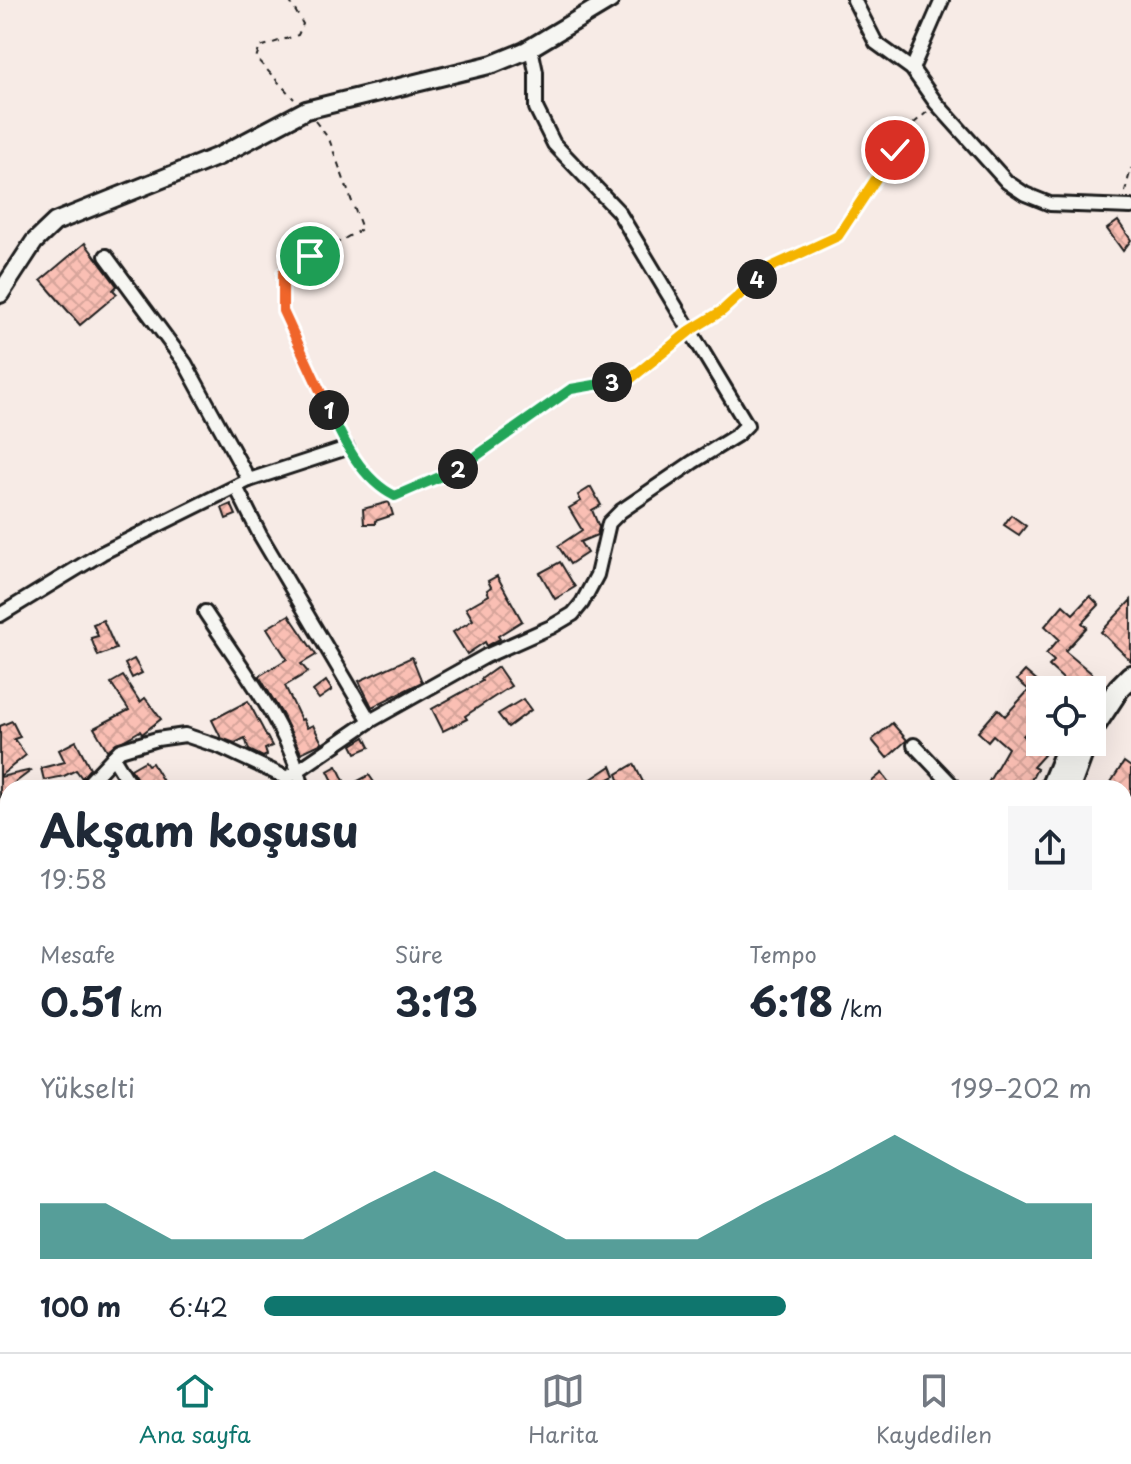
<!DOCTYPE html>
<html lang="tr">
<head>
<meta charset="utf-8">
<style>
	:root { --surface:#fff; --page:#f6f6f7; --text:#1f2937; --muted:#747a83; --line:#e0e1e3; --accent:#0f766e }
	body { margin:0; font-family:"Playpen Sans",sans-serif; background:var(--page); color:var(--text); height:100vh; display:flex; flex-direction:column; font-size:30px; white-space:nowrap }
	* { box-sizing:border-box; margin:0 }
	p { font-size:26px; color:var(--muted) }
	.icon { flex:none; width:44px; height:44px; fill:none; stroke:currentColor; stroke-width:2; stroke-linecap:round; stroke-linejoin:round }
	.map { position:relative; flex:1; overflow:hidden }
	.drawer { position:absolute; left:0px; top:780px; width:1132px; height:572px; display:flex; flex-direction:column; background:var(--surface); border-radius:24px 24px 0 0; box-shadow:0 8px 32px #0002 }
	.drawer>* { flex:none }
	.tools { position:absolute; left:1026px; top:676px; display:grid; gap:16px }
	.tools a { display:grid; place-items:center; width:80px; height:80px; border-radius:0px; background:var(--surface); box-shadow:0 8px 32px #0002; font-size:40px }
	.pin { position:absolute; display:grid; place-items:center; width:68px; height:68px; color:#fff; margin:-34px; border:4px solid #fff; border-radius:50%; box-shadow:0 2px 8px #0007 }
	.km { position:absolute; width:40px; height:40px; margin:-20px; border-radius:50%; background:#222; color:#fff; font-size:22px; line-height:40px; text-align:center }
	.round { display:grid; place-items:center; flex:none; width:84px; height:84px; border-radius:0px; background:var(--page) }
	.headline { display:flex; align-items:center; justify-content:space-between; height:136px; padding:0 40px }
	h1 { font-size:44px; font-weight:700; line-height:60px }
	.stats { display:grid; grid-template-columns:repeat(3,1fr); gap:12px; height:136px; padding:8px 40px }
	.stats div { display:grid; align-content:center }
	.stats b { font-size:40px; font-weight:700 }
	.stats small { font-size:22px; font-weight:400 }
	.stats p { font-size:22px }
	.chart { height:224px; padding:16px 40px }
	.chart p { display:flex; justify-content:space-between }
	.chart svg { width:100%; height:144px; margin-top:8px; fill:var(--accent); opacity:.7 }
	ul { padding:0 40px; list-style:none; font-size:26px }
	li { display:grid; grid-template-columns:128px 96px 1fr; align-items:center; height:60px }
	li i { height:20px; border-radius:10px; background:var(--accent) }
	.dock { display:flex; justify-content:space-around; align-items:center; height:112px; border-top:2px solid var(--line); background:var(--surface); font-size:22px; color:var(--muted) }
	.dock a { display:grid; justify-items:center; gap:4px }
	.dock .on { color:var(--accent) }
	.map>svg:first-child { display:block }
</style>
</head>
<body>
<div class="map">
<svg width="1131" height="1352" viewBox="0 0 1131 1352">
	<defs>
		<pattern id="building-cross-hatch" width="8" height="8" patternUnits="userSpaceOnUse" patternTransform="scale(2)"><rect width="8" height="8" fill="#fabfb4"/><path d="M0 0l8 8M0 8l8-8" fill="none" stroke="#d6a49a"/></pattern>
	</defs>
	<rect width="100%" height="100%" fill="#f7ebe6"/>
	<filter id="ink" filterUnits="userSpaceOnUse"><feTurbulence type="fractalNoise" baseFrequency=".0125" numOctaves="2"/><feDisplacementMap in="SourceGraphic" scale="16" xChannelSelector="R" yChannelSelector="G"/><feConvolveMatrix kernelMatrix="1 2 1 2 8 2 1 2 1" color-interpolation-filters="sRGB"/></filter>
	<g filter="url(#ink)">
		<g fill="url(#building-cross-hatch)" stroke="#1c1c1c" stroke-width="2">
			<path d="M1118,221L1131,240L1123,251L1107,229Z"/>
			<path d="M85,243L117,286L113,290L117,294L80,325L41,280Z"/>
			<path d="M591,487L601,505L592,510L599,527L597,535L580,542L587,553L570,564L558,546L582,530L569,508L581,501L578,495Z"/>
			<path d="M389,502L393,515L375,521V524H364L363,509Z"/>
			<path d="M231,504L236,515L226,519L222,508Z"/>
			<path d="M1011,515L1026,526L1019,535L1004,525Z"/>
			<path d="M560,562L575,587L555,599L540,573Z"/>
			<path d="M497,576L522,621L498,636L500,639L487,646L485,642L467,654L453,632L473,620L466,608L489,595L487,590L491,587L488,581Z"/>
			<path d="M1090,596L1099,605L1082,623L1087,627L1065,651L1101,681L1092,690H1075L1049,666L1054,661L1046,654L1059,639L1045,626L1063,605L1073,614Z"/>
			<path d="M1131,600V661L1101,632Z"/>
			<path d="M289,615L316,655L301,664L308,672L285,686L301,720L303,719L307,728L313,725L322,743L301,753L282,714L259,676L287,659L267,628Z"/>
			<path d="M103,620L116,649L98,656L91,638L98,636L93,624Z"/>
			<path d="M412,657L422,682L372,707L359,681Z"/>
			<path d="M134,659L142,673L132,678L125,664Z"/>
			<path d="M498,667L511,686L465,716L467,719L443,731L432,709L482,681L481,679Z"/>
			<path d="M1025,671L1040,684V717L1023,736L1044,755L1033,767L1037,769L1027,788H996L988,783L1008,748L993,735L988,741L978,732L998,709L1005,716L1029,690L1017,680Z"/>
			<path d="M123,676L140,702L145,698L161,719L142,734L140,731L107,750L94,728L129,710L111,683Z"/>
			<path d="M326,681L332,690L319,699L313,691Z"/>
			<path d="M523,699L531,710L508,727L498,714Z"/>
			<path d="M248,701L272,746L265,749L267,755L263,757L249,750L245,738L235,743L221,738L212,720Z"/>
			<path d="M12,721L20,737L14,739L26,755L0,776V726Z"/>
			<path d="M892,723L907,740L887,758L872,740Z"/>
			<path d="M365,737L370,747L356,753L352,745Z"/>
			<path d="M76,741L90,768L82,778L76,770L64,776L44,780L41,768L65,762L59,750Z"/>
			<path d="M145,761L148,765L152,763L167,788H142L131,769Z"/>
			<path d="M1124,762L1131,767V797L1124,791V788L1111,782Z"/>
			<path d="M634,764L646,788H622L617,774Z"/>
			<path d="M337,766L347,787L369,775L378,788H315L333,781L328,771Z"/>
			<path d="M611,766L615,776L591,788H578Z"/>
			<path d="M32,770L8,788L0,797V777Z"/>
			<path d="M882,773L890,784L885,788H864Z"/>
		</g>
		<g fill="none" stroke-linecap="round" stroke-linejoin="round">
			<defs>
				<g id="minor">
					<path d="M854,0L876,43L912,69L936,103L1007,182L1025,194L1050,204L1131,207"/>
					<path d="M912,69L942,0"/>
					<path d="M106,256L185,363L249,480"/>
					<path d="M236,487L260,535L370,721"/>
					<path d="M205,612C241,667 287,724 303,788"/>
					<path d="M0,615L102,553L249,480L347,448"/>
					<path d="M914,745L955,788"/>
					<path d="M113,757L132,788"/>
					<path d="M84,788L120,750L157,739L185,735L221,747L287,778L370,721L486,656L551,627L573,614L582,603L597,575L609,523L621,511L693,462L737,435L747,425L618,211L554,144L536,108V72L531,48"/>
					<path d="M0,874L8,866"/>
					<path d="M0,902L8,912"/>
					<path d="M0,1073L8,1067"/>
					<path d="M0,1186L8,1178"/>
					<path d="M327,1344L331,1352"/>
					<path d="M134,1352L144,1344"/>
					<path d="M283,1352L292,1344"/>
				</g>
				<path id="tertiary" d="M0,294L34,242L55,222L219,156L306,110L493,64L525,51L610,0"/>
				<path id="secondary" d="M575,1352L581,1344"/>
				<g id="trunk">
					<path d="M1092,729L1119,688L1131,676"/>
					<path d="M1051,788L1070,742"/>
					<path d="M1069,788L1086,742"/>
					<path d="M593,1352L599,1344"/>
					<path d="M621,1352L626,1344"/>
				</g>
			</defs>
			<use href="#minor" stroke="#1c1c1c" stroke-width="18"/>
			<use href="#tertiary" stroke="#1c1c1c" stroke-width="22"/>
			<use href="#secondary" stroke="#1c1c1c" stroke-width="24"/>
			<use href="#trunk" stroke="#1c1c1c" stroke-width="26"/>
			<g stroke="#1c1c1c" stroke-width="2" stroke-dasharray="6 6" stroke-linecap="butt">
				<path d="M289,0L303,24L298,35L260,47L256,58L294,99"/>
				<path d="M315,121L329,139L362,229L283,273V311L342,436"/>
				<path d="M1125,192L1131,168"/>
				<path d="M701,324L722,311L771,267L838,236L895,150L913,124L927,112"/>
				<path d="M355,458L380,489L395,496L459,468L571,389L629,380L679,339"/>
				<path d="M1124,1205L1131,1201"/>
				<path d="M1018,1352L1021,1344"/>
			</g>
			<use href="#minor" stroke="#f6f6f2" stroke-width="12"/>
			<use href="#tertiary" stroke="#f6f6f2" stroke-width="16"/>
			<use href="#secondary" stroke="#f6f6f2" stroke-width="18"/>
			<use href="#trunk" stroke="#f6f6f2" stroke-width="20"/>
		</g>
	</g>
	<g fill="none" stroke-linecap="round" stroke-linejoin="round" filter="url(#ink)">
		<defs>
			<path id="split-1" d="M310,256L283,273V311L329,410"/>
			<path id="split-2" d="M329,410C344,442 362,480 395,496L458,469"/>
			<path id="split-3" d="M458,469L571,389L612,382"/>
			<path id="split-4" d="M612,382L629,380L691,330L722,311L757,279"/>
			<path id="split-5" d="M757,279L771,267L838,236L895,150"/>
		</defs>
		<use href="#split-1" stroke="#fff" stroke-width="16"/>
		<use href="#split-2" stroke="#fff" stroke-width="16"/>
		<use href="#split-3" stroke="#fff" stroke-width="16"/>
		<use href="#split-4" stroke="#fff" stroke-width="16"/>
		<use href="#split-5" stroke="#fff" stroke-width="16"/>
		<use href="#split-1" stroke="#f0652b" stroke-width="10"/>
		<use href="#split-2" stroke="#22a559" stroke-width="10"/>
		<use href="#split-3" stroke="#22a559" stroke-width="10"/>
		<use href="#split-4" stroke="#f5b400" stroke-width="10"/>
		<use href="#split-5" stroke="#f5b400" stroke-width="10"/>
	</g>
</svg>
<div class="tools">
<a><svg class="icon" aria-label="locate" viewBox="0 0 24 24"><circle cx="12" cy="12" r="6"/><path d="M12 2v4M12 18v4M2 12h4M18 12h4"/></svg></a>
</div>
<div class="pin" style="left:310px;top:256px;background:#1e9e55"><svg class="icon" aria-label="arrive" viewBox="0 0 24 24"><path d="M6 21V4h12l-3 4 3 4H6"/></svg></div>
<div class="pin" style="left:895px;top:150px;background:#d93025"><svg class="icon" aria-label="check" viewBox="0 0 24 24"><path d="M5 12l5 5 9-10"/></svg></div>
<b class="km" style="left:329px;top:410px">1</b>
<b class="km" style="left:458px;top:469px">2</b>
<b class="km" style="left:612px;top:382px">3</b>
<b class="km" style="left:757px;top:279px">4</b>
<section class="drawer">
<div class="headline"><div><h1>Akşam koşusu</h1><p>19:58</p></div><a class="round"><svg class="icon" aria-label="share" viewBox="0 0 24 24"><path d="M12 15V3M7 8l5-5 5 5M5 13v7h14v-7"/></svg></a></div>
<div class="stats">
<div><p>Mesafe</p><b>0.51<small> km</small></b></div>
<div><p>Süre</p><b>3:13</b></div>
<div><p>Tempo</p><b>6:18<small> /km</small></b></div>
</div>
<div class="chart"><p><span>Yükselti</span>199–202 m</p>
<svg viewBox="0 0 160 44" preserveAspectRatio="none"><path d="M0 44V27L10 27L20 38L30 38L40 38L50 27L60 17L70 27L80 38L90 38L100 38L110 27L120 17L130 6L140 17L150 27L160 27V44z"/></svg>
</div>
<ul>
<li><b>100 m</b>6:42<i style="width:63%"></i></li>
</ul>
</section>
</div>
<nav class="dock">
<a class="on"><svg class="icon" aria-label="home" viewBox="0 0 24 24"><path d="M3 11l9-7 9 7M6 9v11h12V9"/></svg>Ana sayfa</a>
<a><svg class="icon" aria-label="map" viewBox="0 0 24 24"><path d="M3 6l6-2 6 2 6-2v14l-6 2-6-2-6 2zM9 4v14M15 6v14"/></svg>Harita</a>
<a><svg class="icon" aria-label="saved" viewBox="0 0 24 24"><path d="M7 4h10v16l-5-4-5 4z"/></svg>Kaydedilen</a>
</nav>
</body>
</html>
